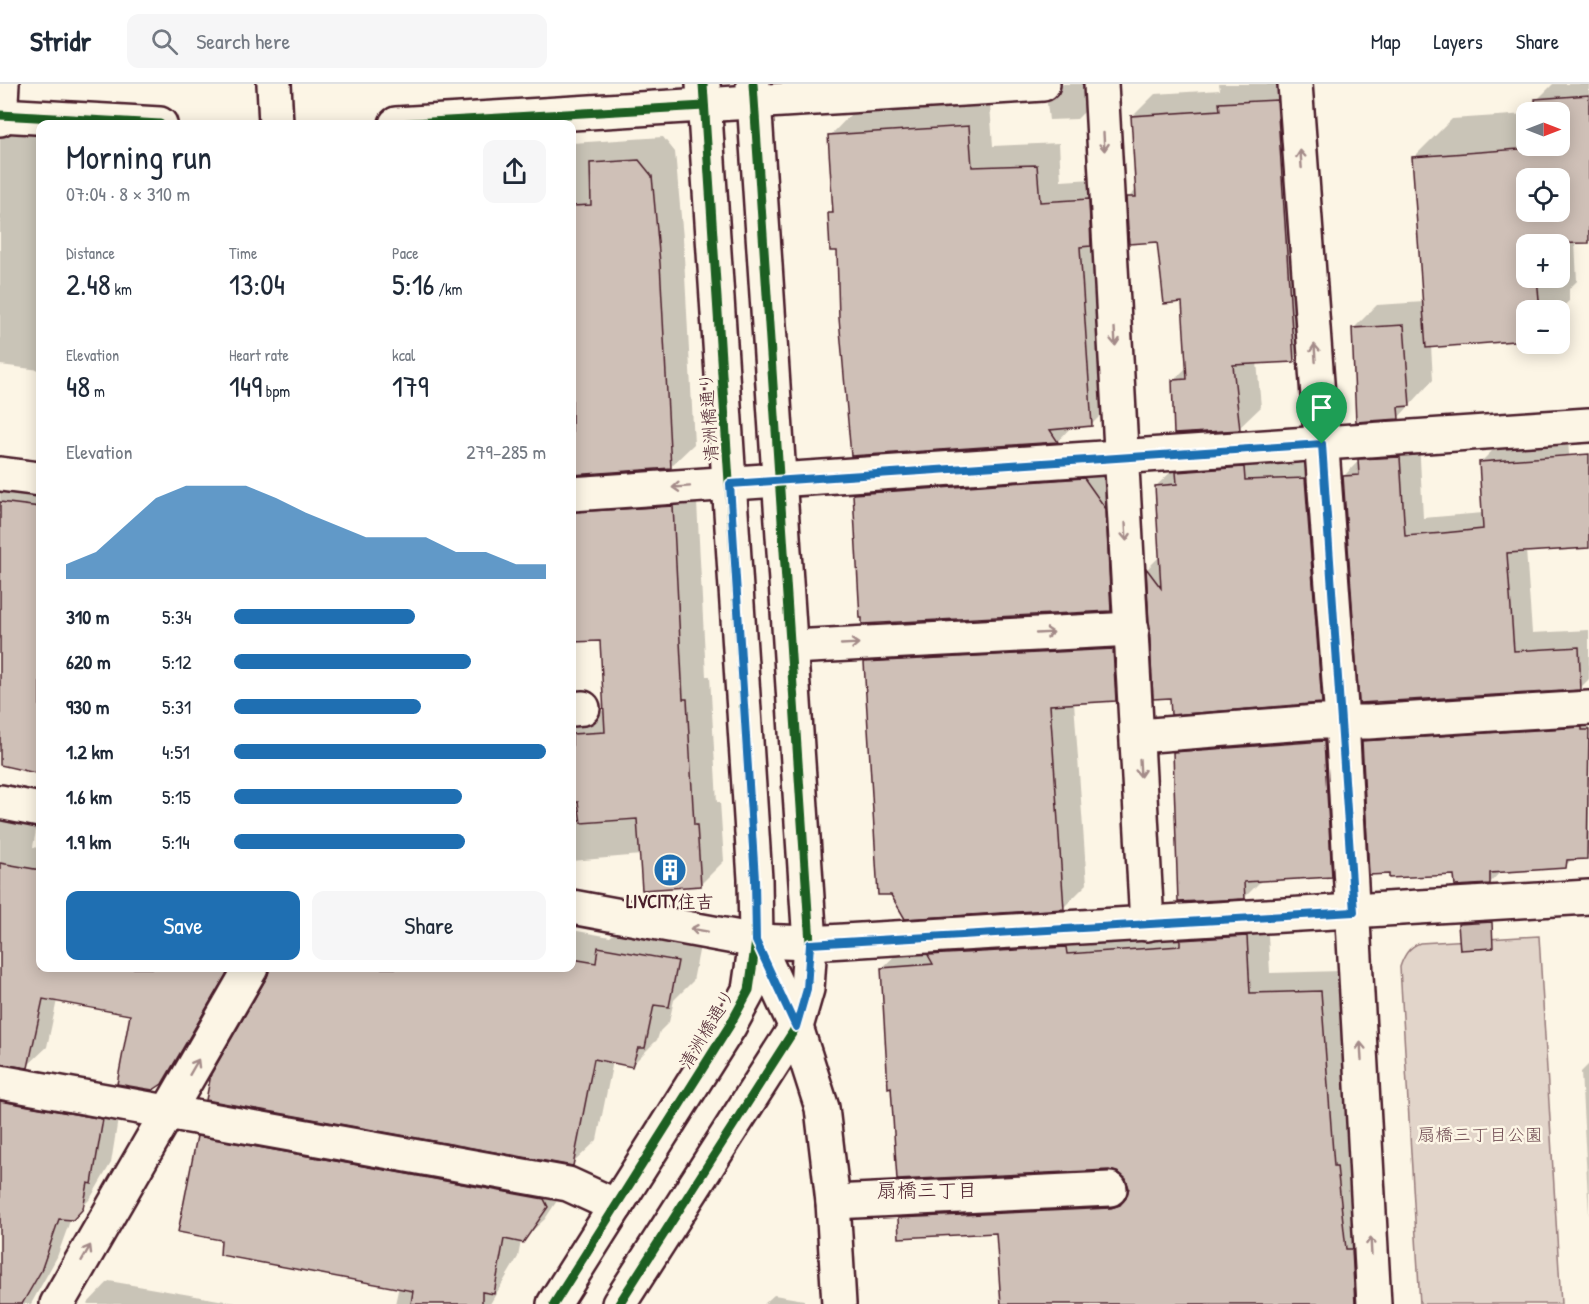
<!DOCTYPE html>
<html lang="en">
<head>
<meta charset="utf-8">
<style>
	:root { --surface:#fff; --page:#f6f6f7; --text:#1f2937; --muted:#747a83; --line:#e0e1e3; --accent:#1f6fb2 }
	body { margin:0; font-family:"Patrick Hand","Klee One",sans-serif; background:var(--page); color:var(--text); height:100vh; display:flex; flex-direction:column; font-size:22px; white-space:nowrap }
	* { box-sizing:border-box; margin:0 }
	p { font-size:20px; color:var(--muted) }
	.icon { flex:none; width:33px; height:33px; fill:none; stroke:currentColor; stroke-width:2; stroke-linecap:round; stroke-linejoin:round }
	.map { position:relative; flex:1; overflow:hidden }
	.panel { position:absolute; left:36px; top:36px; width:540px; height:852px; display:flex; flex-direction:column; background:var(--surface); border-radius:12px; box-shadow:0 3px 15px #0003 }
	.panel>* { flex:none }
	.needle { width:39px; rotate:90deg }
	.tools { position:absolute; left:1516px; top:18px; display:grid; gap:12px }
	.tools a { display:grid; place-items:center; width:54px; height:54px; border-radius:12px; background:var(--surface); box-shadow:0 3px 15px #0003; font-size:30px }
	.pin { position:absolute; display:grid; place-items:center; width:51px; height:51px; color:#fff; margin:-62px -26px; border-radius:50% 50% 50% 0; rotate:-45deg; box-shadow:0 0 6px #0007 }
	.pin .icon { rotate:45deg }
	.round { display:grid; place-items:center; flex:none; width:63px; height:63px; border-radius:12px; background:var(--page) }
	.overview { display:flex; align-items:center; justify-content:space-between; height:102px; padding:0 30px }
	h1 { font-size:33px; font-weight:600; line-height:45px }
	.figures { display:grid; grid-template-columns:repeat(3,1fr); gap:9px; height:102px; padding:6px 30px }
	.figures div { display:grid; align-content:center }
	.figures b { font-size:30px; font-weight:600 }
	.figures small { font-size:16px; font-weight:400 }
	.figures p { font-size:16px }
	.chart { height:168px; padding:12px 30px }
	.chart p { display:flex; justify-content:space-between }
	.chart svg { width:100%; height:108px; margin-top:6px; fill:var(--accent); opacity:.7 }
	.action { display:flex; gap:12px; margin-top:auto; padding:12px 30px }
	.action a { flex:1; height:69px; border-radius:12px; background:var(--accent); color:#fff; font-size:24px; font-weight:600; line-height:69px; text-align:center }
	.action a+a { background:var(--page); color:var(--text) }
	ul { padding:0 30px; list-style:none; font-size:20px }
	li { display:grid; grid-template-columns:96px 72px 1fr; align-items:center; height:45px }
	li i { height:15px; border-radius:8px; background:var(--accent) }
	header { display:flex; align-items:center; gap:36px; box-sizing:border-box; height:84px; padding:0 30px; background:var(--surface); border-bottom:2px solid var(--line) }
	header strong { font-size:28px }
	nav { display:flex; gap:33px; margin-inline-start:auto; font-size:21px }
	.search { width:420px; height:54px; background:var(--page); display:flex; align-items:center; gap:15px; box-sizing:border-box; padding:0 21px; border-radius:12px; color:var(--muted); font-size:22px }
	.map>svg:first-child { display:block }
</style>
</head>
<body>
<header>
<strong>Stridr</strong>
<div class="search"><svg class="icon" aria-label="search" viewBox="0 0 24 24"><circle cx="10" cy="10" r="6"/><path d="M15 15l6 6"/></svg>Search here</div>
<nav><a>Map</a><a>Layers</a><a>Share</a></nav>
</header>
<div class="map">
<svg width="1589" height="1220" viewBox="0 0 1589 1220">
	<rect width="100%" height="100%" fill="#fcf5e5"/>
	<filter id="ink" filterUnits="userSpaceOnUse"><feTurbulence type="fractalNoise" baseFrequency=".0167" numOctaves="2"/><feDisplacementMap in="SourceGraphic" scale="12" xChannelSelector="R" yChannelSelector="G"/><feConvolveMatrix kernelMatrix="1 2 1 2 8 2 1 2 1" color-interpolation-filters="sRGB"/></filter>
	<g filter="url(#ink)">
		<path fill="#e2d5ca" stroke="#967a7a" stroke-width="1.5" d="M1539,852L1561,1220H1420L1400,883C1404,871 1409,863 1420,859Z"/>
		<g fill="#0003" fill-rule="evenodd">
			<path d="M1063,0H1099V13L1077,35L1049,36L1047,19Z"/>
			<path d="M1219,0H1299L1315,254L1293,276L1257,278L1261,323L1239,344L1173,297L1187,283L1184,216L1159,157L1128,114L1137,105L1133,32L1155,10L1220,6Z"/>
			<path d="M1553,0H1589V158H1575L1577,197L1569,205V217L1559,226H1527V255L1431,262L1433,296L1398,334L1353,245L1377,221L1424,218L1414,73L1452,35L1527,30V62H1560V28H1538L1537,16ZM1527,94H1560V128H1527ZM1527,160H1560V194H1527Z"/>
			<path d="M990,21L993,62L1059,59L1061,97L1110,94L1113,319L1091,341L1072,342L1058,357L852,371L838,165L830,130L834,125L830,52L851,30Z"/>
			<path d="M0,50L40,52V286L0,281Z"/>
			<path d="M663,53L675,68L683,154L694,360L670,383L577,389L580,397L696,399L706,592H710L717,718H720L724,777L700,801L641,771L572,777V629L605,627L601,555L572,557V59Z"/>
			<path d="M1419,355L1423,434L1483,429L1480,379L1499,360L1568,355L1574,446L1526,466L1532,549L1589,546V595L1580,604L1361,618L1344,392L1378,357Z"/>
			<path d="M1113,365L1140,496L1110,526L855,410L884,381Z"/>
			<path d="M1259,368L1260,381L1320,379L1337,602L1321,618L1155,613L1148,484L1160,472L1156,402L1172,387L1180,386L1194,373Z"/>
			<path d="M0,393L40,397V688L0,680Z"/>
			<path d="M1136,542L1139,592L1115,616L1074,618L1087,800L1063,824L866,579L889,555Z"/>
			<path d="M1589,625V771L1573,774L1565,782L1502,786L1490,799L1456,789L1363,657L1383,638Z"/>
			<path d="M1343,639L1350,773L1331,792L1262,796L1245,813L1174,669L1193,650Z"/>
			<path d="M0,735L37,741L33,763L40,764V884H236L181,979L161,999L131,930L57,916L47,963L27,982L1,978L2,985L121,1016L111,1079L90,1115L71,1134L57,1173L31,1220H0Z"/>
			<path d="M1267,832L1270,889L1341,887L1376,1220H1002L997,1147L900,1134L921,1114L1130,1104L1127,1094L882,884L903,864Z"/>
			<path d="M625,839L702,852L693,897L674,916L669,938L660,947L657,956L632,981L613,977L597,1056L572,1080L288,1029L319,884H572V846L610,853Z"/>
			<path d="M1589,980V1132L1581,988Z"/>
			<path d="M220,1032L568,1100L545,1135L521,1157L518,1173L490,1220H395L399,1202L222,1155L199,1053Z"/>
			<path d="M109,1197L242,1220H87Z"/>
			<path d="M774,1211L804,1216V1220H764Z"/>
		</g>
		<g fill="#cfc0b7" stroke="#4a1f2b" stroke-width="1.5" fill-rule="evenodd">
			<path d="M1589,11V159L1527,160V194H1537L1540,226H1527V256L1426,264L1412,73L1560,62V28H1536L1535,15ZM1527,94H1560V128H1527Z"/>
			<path d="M1277,16L1294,278L1233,281L1240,346L1174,350L1172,296L1187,295L1182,218L1164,220L1157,158L1129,160L1126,113H1136L1131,32L1220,26L1219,19Z"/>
			<path d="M969,42L972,83L1037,81L1040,118L1089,115L1091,162L1080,163L1092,342L1050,346L1058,358L851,372L839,234L837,167H830L828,129H833L828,51Z"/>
			<path d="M639,76L652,92L660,179L671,384L572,391V122L591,121L590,79Z"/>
			<path d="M1404,241L1410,322L1398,323L1399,335L1356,338L1352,244Z"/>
			<path d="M1589,370V464L1507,469L1514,567L1579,563L1581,606L1359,619L1343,392L1359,391L1358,375L1400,373L1405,452L1443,449L1483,445L1479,378Z"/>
			<path d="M1244,383L1245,396L1305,394L1322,619L1171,631L1170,614L1153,615L1146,484L1161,504L1155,402L1177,400L1176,388Z"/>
			<path d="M1084,394L1106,425L1111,527L862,540V534H860L853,410Z"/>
			<path d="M0,418L40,423V690L0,681Z"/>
			<path d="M673,422L683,615H687L694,741H697L701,802L642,806L637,735L581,739L578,718H572V650L605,648L600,557L572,558V428Z"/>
			<path d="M1113,565L1116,617L1050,621L1064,825L905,835L891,811H878L864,578Z"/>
			<path d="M1582,643V646H1589L1587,775L1567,776L1566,784L1490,789V800L1455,802L1454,791L1389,794V790L1369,791L1362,657Z"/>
			<path d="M1324,657L1332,793L1244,798L1245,815L1178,818L1173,668Z"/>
			<path d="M0,779L40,786V884H230L162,1000L153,1006L117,1000L130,931L43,915L28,984L0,980Z"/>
			<path d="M1492,838L1493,864L1460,866L1458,840Z"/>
			<path d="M1247,852L1250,909L1321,907L1334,1082H1337L1346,1165H1352L1355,1220H1001L996,1149L899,1154L898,1134L1111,1124L1120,1121L1126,1114L1129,1104L1126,1095L1119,1089L1109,1086L897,1096L891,1003L888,1004L881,884L933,880L928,871L1066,863L1067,870L1180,862V856Z"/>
			<path d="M598,863L678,877L669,923L654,921L645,964H638L632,983L594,975L573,1082L206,1016L211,990L267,893L270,884H572V875L596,879Z"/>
			<path d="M0,1017L103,1035L92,1100L88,1099L83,1125L73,1136L59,1135L41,1187L22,1220H0Z"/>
			<path d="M197,1052L544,1115L548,1123L523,1159L504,1155L494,1210L482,1208V1220H411L413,1207L220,1171L221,1156L178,1148Z"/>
		</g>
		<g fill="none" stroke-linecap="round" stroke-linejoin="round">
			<defs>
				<g id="minor">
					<path d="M274,0L276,40"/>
					<path d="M1101,0L1147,840"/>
					<path d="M1295,0L1342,637L1374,1220"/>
					<path d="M0,31L160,40"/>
					<path d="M0,35L2,0"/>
					<path d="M396,40L1043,0"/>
					<path d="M0,390L40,395"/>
					<path d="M572,410L1589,341"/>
					<path d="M792,563L1132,545"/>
					<path d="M572,625L583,624"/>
					<path d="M1138,652L1318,638H1368L1589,624"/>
					<path d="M0,718L40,726"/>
					<path d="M572,823L756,857L810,859L1589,813"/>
					<path d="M756,857L796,943L822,1024L833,1118L839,1220"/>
					<path d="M0,998L568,1100L616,1122"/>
					<path d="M833,1118L1110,1105"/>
					<path d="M57,1220L251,884"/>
				</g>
				<g id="major">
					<path d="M554,1220L730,941L749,906L756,857L755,795L703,0"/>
					<path d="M619,1220L796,943L807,905L810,859L753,0"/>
				</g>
			</defs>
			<use href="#minor" stroke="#4a1f2b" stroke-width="38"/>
			<use href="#major" stroke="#4a1f2b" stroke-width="38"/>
			<use href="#minor" stroke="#fcf5e5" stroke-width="33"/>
			<use href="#major" stroke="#fcf5e5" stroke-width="33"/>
			<defs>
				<g id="cycleway">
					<path d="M0,31L160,40"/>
					<path d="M396,40L704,22"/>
					<path d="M554,1220L730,941L749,906L756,857L755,795L703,0"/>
					<path d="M619,1220L796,943L807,905L810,859L753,0"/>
				</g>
			</defs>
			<use href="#cycleway" stroke="#fcf5e5" stroke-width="13"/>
			<use href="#cycleway" stroke="#1b5e20" stroke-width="9"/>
		</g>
		<defs><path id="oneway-shaft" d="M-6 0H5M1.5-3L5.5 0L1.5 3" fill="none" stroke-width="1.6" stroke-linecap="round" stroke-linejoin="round" transform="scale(1.5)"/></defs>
		<g stroke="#a38a88">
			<use href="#oneway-shaft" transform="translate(1104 58) rotate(87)"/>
			<use href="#oneway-shaft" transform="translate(1301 75) rotate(-94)"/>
			<use href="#oneway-shaft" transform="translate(1115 253) rotate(87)"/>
			<use href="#oneway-shaft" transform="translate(1315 269) rotate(-94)"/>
			<use href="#oneway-shaft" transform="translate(681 403) rotate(176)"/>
			<use href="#oneway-shaft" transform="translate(1126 448) rotate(87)"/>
			<use href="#oneway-shaft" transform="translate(1045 549) rotate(-3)"/>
			<use href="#oneway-shaft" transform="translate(850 560) rotate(-3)"/>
			<use href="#oneway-shaft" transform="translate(1140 684) rotate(87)"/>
			<use href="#oneway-shaft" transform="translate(699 846) rotate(-170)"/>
			<use href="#oneway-shaft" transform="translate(1361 967) rotate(-93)"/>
			<use href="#oneway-shaft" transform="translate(194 983) rotate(-60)"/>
			<use href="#oneway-shaft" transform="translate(1371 1162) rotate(-93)"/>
			<use href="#oneway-shaft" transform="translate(86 1169) rotate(-60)"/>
		</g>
	</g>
	<g fill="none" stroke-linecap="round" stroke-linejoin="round" filter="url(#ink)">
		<defs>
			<path id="route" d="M1322,360L1354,828L810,860L807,905L796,943L756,857L755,795L730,400Z"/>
		</defs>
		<use href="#route" stroke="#fff" stroke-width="12"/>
		<use href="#route" stroke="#1f6fb2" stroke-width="8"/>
	</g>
	<defs>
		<symbol id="building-disc" viewBox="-11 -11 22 22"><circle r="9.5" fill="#1f6fb2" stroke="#fcf5e5"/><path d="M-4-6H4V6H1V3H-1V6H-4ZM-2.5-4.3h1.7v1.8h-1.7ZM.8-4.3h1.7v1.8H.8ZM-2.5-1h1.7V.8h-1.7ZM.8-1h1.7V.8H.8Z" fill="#fff"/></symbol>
	</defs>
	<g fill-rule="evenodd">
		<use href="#building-disc" x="651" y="767" width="38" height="38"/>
	</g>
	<g text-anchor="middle" stroke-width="5" stroke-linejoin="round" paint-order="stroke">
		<g font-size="18" fill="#4a1f2b" stroke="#fcf5e5">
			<text transform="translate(709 333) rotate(-94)" y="6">清洲橋通り</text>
			<text transform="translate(707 945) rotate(-59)" y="6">清洲橋通り</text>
		</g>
		<g font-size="18" font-weight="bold" fill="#4a1f2b" stroke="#fcf5e5">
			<text x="670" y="824">LIVCITY住吉</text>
		</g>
		<g font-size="18" fill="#704c53" stroke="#fcf5e5">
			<text x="1480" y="1057">扇橋三丁目公園</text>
		</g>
		<g font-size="20" fill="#4a1f2b" stroke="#fcf5e5">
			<text x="927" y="1113">扇橋三丁目</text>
		</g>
	</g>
</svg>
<div class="tools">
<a><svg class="needle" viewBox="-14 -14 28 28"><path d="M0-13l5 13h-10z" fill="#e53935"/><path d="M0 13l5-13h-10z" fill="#747a83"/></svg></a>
<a><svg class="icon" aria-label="locate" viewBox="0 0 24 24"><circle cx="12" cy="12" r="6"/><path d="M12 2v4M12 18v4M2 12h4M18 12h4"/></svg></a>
<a>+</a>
<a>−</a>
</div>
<div class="pin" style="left:1322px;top:360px;background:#1e9e55"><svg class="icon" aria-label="arrive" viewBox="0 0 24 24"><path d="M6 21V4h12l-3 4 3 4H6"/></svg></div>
<section class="panel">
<div class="overview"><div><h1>Morning run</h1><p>07:04 · 8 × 310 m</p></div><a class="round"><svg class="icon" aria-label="share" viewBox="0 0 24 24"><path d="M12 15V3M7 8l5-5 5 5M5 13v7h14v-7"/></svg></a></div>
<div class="figures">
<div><p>Distance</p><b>2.48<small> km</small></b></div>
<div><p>Time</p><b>13:04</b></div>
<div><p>Pace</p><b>5:16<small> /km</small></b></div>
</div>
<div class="figures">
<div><p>Elevation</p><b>48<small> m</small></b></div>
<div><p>Heart rate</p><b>149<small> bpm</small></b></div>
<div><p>kcal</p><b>179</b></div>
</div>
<div class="chart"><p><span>Elevation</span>279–285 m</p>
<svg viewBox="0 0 160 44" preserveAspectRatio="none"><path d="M0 44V38L10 33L20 22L30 11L40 6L50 6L60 6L70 11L80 17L90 22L100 27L110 27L120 27L130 33L140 33L150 38L160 38V44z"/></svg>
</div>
<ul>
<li><b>310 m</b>5:34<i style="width:58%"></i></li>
<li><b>620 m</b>5:12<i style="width:76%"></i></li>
<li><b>930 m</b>5:31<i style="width:60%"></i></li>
<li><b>1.2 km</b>4:51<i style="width:100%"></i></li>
<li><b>1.6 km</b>5:15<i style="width:73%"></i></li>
<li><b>1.9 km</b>5:14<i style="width:74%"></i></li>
</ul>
<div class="action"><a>Save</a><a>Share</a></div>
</section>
</div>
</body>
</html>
